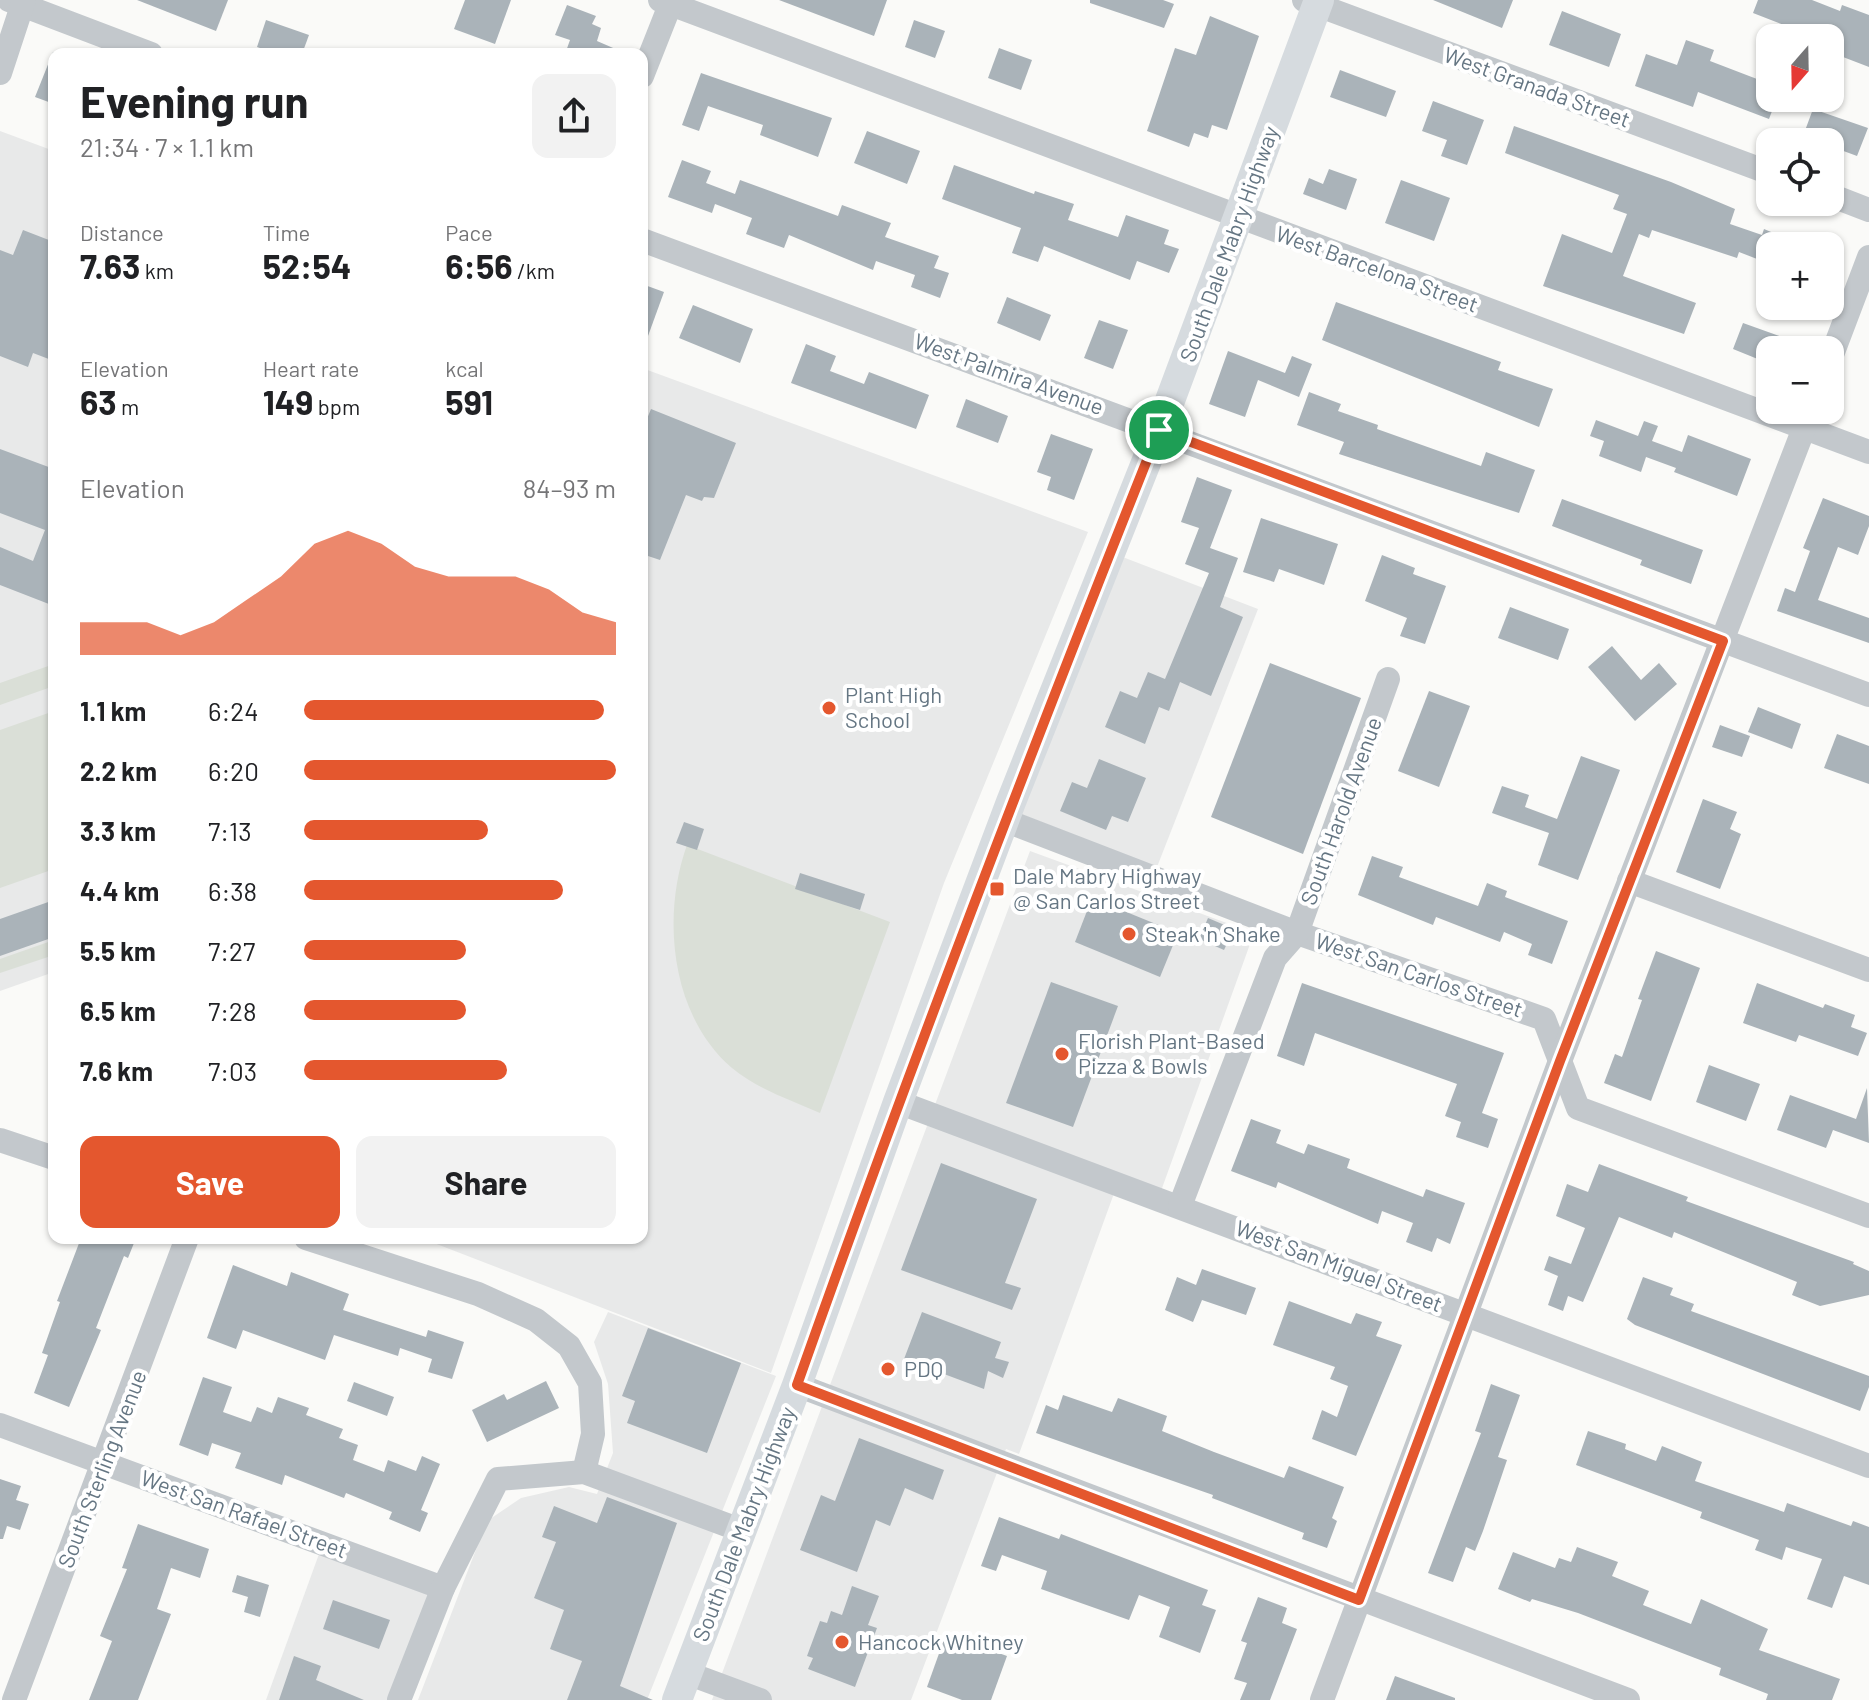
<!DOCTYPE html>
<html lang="en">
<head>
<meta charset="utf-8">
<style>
	:root { --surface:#fff; --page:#f2f2f2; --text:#202124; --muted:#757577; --accent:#e4572e }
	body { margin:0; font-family:Barlow,sans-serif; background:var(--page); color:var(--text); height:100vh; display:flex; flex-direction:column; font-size:30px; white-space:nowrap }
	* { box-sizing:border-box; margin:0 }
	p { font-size:26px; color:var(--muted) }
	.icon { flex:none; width:44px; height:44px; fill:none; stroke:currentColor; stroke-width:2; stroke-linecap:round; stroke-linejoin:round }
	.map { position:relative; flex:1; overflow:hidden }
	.sheet { position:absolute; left:48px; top:48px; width:600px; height:1196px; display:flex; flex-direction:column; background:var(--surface); border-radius:16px; box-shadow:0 2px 6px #0004 }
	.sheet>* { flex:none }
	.needle { width:52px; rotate:200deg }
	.buttons { position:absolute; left:1756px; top:24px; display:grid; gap:16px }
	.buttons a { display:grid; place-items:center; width:88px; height:88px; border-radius:16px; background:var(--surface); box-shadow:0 2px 6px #0004; font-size:40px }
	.pin { position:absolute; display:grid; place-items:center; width:68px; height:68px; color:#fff; margin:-34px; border:4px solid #fff; border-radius:50%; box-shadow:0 2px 8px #0007 }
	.round { display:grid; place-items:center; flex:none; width:84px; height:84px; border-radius:16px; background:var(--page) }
	.head { display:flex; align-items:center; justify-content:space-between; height:136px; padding:0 32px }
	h1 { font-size:44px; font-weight:700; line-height:60px }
	.figures { display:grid; grid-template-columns:repeat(3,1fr); gap:12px; height:136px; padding:8px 32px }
	.figures div { display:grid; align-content:center }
	.figures b { font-size:34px; font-weight:700 }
	.figures small { font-size:22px; font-weight:400 }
	.figures p { font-size:22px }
	.chart { height:224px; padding:16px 32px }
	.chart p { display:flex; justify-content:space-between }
	.chart svg { width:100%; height:144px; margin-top:8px; fill:var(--accent); opacity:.7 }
	.button { display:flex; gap:16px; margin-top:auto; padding:16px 32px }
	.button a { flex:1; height:92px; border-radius:16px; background:var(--accent); color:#fff; font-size:32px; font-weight:700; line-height:92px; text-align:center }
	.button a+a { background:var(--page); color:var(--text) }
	ul { padding:0 32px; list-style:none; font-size:26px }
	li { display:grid; grid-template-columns:128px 96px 1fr; align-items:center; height:60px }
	li i { height:20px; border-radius:10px; background:var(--accent) }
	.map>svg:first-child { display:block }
</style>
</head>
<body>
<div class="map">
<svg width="1869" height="1700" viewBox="0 0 1869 1700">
	<rect width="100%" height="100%" fill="#fafaf8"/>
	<g fill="#e8e9e9">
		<path d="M0,131L54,151V972L0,991Z"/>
		<path d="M642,368L1088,532L944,883L771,1373L421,1238H642Z"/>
		<path d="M1120,556L1258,609L1157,867L1018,813Z"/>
		<path d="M1030,851L1254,933L1161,1191L1120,1177L1019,1454L1006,1449L911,1700H712Z"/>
		<path d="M608,1312L776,1376L647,1700H418L487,1521L521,1498L569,1487L597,1494L613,1453L608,1384L594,1342Z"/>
		<path d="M319,1554L429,1595L389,1700H266Z"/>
	</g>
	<g fill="#dadfd7">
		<path d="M54,664V686L0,705V683Z"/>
		<path d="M54,711V869L0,888V730Z"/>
		<path d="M687,845L890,922L820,1113C791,1100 757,1089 732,1068C671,1016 661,917 687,845Z"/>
		<path d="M54,940V955L0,973V959Z"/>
	</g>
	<g fill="#aab3b9">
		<path d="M137,0H228L216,31Z"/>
		<path d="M465,0H511L495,44L454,29Z"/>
		<path d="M779,0H887L874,36Z"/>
		<path d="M1090,0H1163L1174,4L1164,28L1090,3Z"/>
		<path d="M1433,0H1513L1502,28Z"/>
		<path d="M1758,0H1812L1840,11L1842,5L1869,15V67L1830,52V38H1795L1797,30L1753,13Z"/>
		<path d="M567,5L596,16L592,24L601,28L597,41L627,54H565L570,40L555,35Z"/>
		<path d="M1562,11L1621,34L1609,67L1549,45Z"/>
		<path d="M1210,16L1259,36L1227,130L1212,125L1208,138L1194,133L1189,147L1147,131L1175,48L1196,55Z"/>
		<path d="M266,20L309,35L302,54H277L257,47Z"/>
		<path d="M914,20L945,31L935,58L905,47Z"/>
		<path d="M1686,40L1714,50L1710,61L1770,84V98H1777L1769,119L1698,92L1693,107L1635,86L1646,54L1677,65Z"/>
		<path d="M999,48L1032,60L1021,90L988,78Z"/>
		<path d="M53,52H54V104L35,97Z"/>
		<path d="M1340,70L1396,91L1386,117L1330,97Z"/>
		<path d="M701,73L832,118L818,157L760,135L763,125L708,106L699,131L682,125Z"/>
		<path d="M1433,101L1484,120L1467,165L1441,156L1447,140L1422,131Z"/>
		<path d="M1813,109L1868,128L1857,156L1830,146V142L1803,136Z"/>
		<path d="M1514,126L1671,182L1735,209L1730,224L1762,235L1764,229L1805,246H1770V264L1739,252L1737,258L1652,230L1649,238L1639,234L1623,276L1696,303L1684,334L1543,286L1562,234L1612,253L1627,214L1613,209L1619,195L1505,153Z"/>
		<path d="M867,131L920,151L907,184L854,163Z"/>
		<path d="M682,160L711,171L706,183L735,194L740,180L838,216L842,205L891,223L885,237L939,256L934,268L949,273L940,298L911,287L915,275L876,261L873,270L789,235L784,248L746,234L752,218L715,204L712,213L668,197Z"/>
		<path d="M954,165L1034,194L1035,191L1074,204L1068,220L1118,237L1126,215L1169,230L1164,244L1179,249L1169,273L1137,261L1130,280L1044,246L1038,262L1012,253L1021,228L942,199Z"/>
		<path d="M1329,169L1357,179L1346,210L1303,194L1309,178L1323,184Z"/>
		<path d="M1401,180L1450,198L1434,241L1385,223Z"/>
		<path d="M23,230L54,242V361L33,353L28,367L0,356V250L13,255Z"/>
		<path d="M642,284L664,292L644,347H642Z"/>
		<path d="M1007,297L1051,315L1040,341L997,323Z"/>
		<path d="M1336,302L1501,362L1498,370L1553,389L1539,427L1322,340Z"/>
		<path d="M693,305L753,329L740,363L679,338Z"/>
		<path d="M1099,320L1128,330L1113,369L1084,358Z"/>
		<path d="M1743,323L1813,348V350H1770V364L1733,349Z"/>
		<path d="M806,344L836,356L830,371L864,384L869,372L929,395L916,429L791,383Z"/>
		<path d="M1228,351L1285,373L1292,356L1312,364L1299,397L1258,380L1245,417L1209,404Z"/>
		<path d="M1309,392L1341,404L1338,411L1378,425L1377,429L1481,466L1486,452L1535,470L1519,513L1339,454L1344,442L1297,425Z"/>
		<path d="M966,399L1008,416L998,443L956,427Z"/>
		<path d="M651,409L736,443L714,498L704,497L702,501L686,495L660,560L642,554V431Z"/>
		<path d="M1596,420L1638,436L1644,421L1658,426L1652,441L1682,452L1688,435L1751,459L1737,496L1674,472L1676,468L1646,457L1641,472L1599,456L1604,441L1590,436Z"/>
		<path d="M1051,434L1093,449L1074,500L1047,490L1051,477L1037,472Z"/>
		<path d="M0,449L54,469V606L0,585V547L33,561L45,530L0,513Z"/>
		<path d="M1197,477L1232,490L1210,548L1238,558L1220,607L1243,617L1211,696L1180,682L1169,711L1159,707L1145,744L1105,727L1120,691L1137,698L1148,672L1165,679L1209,573L1185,564L1199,528L1181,522Z"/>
		<path d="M1823,498L1869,516V526L1858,555L1838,547L1818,600L1869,618V643L1777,611L1785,588L1795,592L1810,551L1803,548Z"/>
		<path d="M1562,499L1703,550L1691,584L1640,565L1642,560L1552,526Z"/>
		<path d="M1261,518L1338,544L1324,585L1279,569L1274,582L1243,572Z"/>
		<path d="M1382,555L1415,568L1413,574L1446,586L1425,644L1400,636L1407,618L1365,601Z"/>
		<path d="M1510,607L1569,629L1558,660L1498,638Z"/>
		<path d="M1612,646L1641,680L1659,663L1677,684L1635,721L1588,667Z"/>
		<path d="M1270,663L1361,698L1303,854L1211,817Z"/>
		<path d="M1429,691L1470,706L1439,787L1398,771Z"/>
		<path d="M1758,707L1801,724L1792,749L1748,732Z"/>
		<path d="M1720,725L1750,736L1742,757L1712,747Z"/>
		<path d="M1837,734L1869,746V784L1824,768Z"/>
		<path d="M1581,756L1620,770L1578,880L1538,865L1549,833L1492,813L1502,786L1529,795L1525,807L1557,819Z"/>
		<path d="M1099,759L1146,778L1128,822L1112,816L1106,830L1060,811L1072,782L1087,788Z"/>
		<path d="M1703,799L1737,812L1730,829L1741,834L1720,889L1676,872Z"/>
		<path d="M684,822L704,829L697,850L676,843Z"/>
		<path d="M1372,856L1403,867L1399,877L1478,906L1487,883L1507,891L1505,897L1568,921L1552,964L1528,955L1532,944L1504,932L1500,942L1436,917L1433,925L1358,895Z"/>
		<path d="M800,873L865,894L860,910L795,889Z"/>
		<path d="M1092,898L1178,933L1160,977L1075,942Z"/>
		<path d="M54,900V937L0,956V919Z"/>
		<path d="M1208,918L1234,929L1224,950L1199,939Z"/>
		<path d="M1656,951L1700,968L1651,1101L1604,1083L1615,1054L1622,1057L1642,1000L1638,999Z"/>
		<path d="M1051,982L1118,1006L1073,1127L1006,1103Z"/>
		<path d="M1302,983L1504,1053L1482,1113L1498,1119L1488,1148L1456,1137L1461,1122L1445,1116L1457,1084L1315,1033L1304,1066L1277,1056Z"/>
		<path d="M1757,983L1823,1008L1825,1004L1855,1015L1851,1027L1867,1033L1858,1056L1799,1035L1796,1042L1743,1023Z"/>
		<path d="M1709,1065L1760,1084L1746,1121L1696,1102Z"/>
		<path d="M1867,1088L1869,1143L1833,1130L1826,1148L1777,1130L1790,1095L1856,1119Z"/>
		<path d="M1251,1119L1281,1130L1276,1143L1304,1154L1308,1144L1350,1159L1347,1168L1423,1197L1426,1189L1465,1203L1450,1244L1437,1238L1432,1252L1406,1242L1413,1223L1382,1211L1378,1224L1278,1182L1276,1188L1231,1171Z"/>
		<path d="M941,1163L1037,1199L1005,1283L1021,1288L1012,1310L901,1270Z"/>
		<path d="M1599,1164L1688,1197L1686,1201L1854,1262L1853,1264L1869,1271V1295L1820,1306L1792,1295L1797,1282L1674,1232L1672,1238L1619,1217L1583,1302L1568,1296L1563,1311L1548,1305L1558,1276L1544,1270L1549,1256L1571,1264L1585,1228L1556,1216L1567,1184L1588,1192Z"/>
		<path d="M81,1238H136L128,1258L124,1256L96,1328L101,1330L69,1407L34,1393L48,1355L42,1353L60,1302L57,1301Z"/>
		<path d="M233,1265L287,1286L291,1272L349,1294L343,1310L426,1337L428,1330L464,1342L452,1379L428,1372L432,1359L400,1348L398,1356L334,1335L325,1360L243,1330L236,1349L207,1338Z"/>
		<path d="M1202,1269L1256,1288L1246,1315L1202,1300L1193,1322L1165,1310L1177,1277L1196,1285Z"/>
		<path d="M1643,1277L1673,1288L1670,1295L1694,1304L1691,1311L1869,1376V1387L1860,1411L1635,1325L1627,1319Z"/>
		<path d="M1289,1301L1351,1324L1356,1313L1382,1322L1376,1336L1402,1345L1356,1456L1312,1439L1322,1410L1337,1417L1348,1386L1330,1379L1335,1367L1273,1345Z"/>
		<path d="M922,1312L1001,1342L995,1358L1009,1362L1003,1378L988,1371L984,1389L904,1359Z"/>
		<path d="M648,1328L741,1363L707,1453L627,1423L635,1401L622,1396Z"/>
		<path d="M203,1377L232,1387L223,1412L251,1422L257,1407L272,1413L278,1397L309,1408L306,1415L343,1429L339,1438L358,1445L353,1460L384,1472L388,1460L416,1471L422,1456L440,1464L421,1510L428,1513L420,1532L389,1519L392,1512L346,1493L344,1498L285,1475L282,1485L235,1468L241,1453L212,1443L208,1456L179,1445Z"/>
		<path d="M546,1381L559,1408L487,1442L472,1410L504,1394L507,1400Z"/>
		<path d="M354,1382L394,1397L387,1416L347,1401Z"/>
		<path d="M1491,1384L1520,1395L1498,1457L1507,1460L1483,1531L1475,1551L1466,1547L1453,1582L1428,1573L1481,1433L1475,1431Z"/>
		<path d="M1063,1395L1112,1412L1118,1398L1167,1416L1162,1431L1214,1452L1284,1478L1289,1466L1344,1487L1332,1518L1337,1521L1327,1548L1302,1539L1304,1533L1212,1498L1213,1495L1036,1433L1046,1405L1058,1410Z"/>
		<path d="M1588,1431L1626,1444L1625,1449L1656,1461L1662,1446L1702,1462L1695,1481L1784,1512L1787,1503L1851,1526L1853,1521L1869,1527V1585L1844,1576L1832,1608L1807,1599L1822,1559L1786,1547L1782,1560L1755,1550L1759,1540L1700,1518L1702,1512L1576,1465Z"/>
		<path d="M859,1438L944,1470L933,1500L905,1488L890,1526L876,1520L857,1572L800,1550L821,1495L835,1501Z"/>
		<path d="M0,1479L21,1486L16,1500L29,1504L20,1530L7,1526L3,1539H0Z"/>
		<path d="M607,1497L677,1523L620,1686L653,1700H567L582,1661L550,1649L564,1610L534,1598L556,1542L542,1537L554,1506L597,1523Z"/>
		<path d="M999,1517L1059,1539L1061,1534L1208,1590L1202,1605L1216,1610L1200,1653L1159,1637L1170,1607L1139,1595L1129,1620L1041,1589L1047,1571L1002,1555L996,1571L981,1566Z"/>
		<path d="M138,1524L209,1549L200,1578L171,1568L157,1609L171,1614L138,1700H89L112,1641L100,1636L127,1569L122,1568Z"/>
		<path d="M1577,1547L1618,1562L1612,1576L1649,1591L1643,1605L1691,1624L1701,1599L1768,1629L1759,1650L1840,1679L1832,1700H1766L1768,1694L1719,1675L1721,1668L1578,1613L1532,1599L1530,1602L1498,1589L1513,1552L1555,1568L1559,1558L1571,1562Z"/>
		<path d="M237,1575L269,1585L260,1617L244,1612L248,1597L232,1592Z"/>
		<path d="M852,1586L879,1596L868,1625L877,1628L855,1687L808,1669L813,1658L807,1656L820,1621L827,1623L831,1611L842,1615Z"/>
		<path d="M1258,1597L1287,1608L1282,1623L1297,1629L1270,1700H1240L1247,1683L1234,1679L1247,1643L1241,1641Z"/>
		<path d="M333,1600L390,1620L379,1649L323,1629Z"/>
		<path d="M946,1634L1007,1656L991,1700H962L927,1687Z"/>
		<path d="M294,1656L321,1666L316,1680L364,1700H279Z"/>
		<path d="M1395,1676L1455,1698V1700H1386Z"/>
	</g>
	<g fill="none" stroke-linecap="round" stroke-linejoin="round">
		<g stroke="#c3c8cc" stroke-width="24">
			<path d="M9,0L151,54"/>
			<path d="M660,0L1869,452"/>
			<path d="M1304,0L1770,173"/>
			<path d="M0,73L24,0"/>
			<path d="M642,76L672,0"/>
			<path d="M1830,195L1869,210"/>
			<path d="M642,240L1869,695"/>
			<path d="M1830,360L1869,257"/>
			<path d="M1004,820L1297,933L1544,1019L1578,1108L1869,1216"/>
			<path d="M1629,881L1869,970"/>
			<path d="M898,1102L1869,1466"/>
			<path d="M0,1140L54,1158"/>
			<path d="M1180,1206L1275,958L1297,933L1388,679"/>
			<path d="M306,1238L478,1294L536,1320L569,1346L590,1383L593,1434L584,1472"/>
			<path d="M797,1385L1628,1700"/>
			<path d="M0,1425L443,1588"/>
			<path d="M687,1673L760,1700"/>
			<path d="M14,1700L187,1238"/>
			<path d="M399,1700L443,1588L498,1479L584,1472L743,1531"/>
			<path d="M1322,1700L1560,1061L1811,410"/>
		</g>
		<path stroke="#d6dbdf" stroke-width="30" d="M677,1700L797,1385L898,1102L1011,802L1159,430L1319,0"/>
	</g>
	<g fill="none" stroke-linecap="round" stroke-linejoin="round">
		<defs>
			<path id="route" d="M1159,430L1723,641L1560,1061L1359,1600L797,1385C911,1063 1033,746 1159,430Z"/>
		</defs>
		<use href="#route" stroke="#fff" stroke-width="16"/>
		<use href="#route" stroke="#e4572e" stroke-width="10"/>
	</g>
	<g fill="#e4572e" stroke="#fff" stroke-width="3">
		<circle cx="829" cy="708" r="8"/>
		<rect x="989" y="881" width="16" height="16" rx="4"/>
		<circle cx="1129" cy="934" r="8"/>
		<circle cx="1062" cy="1054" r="8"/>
		<circle cx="888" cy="1369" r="8"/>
		<circle cx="842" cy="1642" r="8"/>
	</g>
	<g text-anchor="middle" stroke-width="8" stroke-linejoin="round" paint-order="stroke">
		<g font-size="22" fill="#657683" stroke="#fff">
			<text transform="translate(1537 87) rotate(20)" y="8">West Granada Street</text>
			<text transform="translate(1229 244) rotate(-70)" y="8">South Dale Mabry Highway</text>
			<text transform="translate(1377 269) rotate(20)" y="8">West Barcelona Street</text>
			<text transform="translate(1009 374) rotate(20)" y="8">West Palmira Avenue</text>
			<text transform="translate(1341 811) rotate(-70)" y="8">South Harold Avenue</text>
			<text transform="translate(1419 975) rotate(19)" y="8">West San Carlos Street</text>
			<text transform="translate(1339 1266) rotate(21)" y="8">West San Miguel Street</text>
			<text transform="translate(102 1469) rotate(-69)" y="8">South Sterling Avenue</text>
			<text transform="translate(244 1514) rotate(20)" y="8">West San Rafael Street</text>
			<text transform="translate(744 1524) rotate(-69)" y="8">South Dale Mabry Highway</text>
		</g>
		<g font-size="22" fill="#657683" stroke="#fff" text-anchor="start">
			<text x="845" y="703">Plant High<tspan x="845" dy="25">School</tspan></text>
			<text x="1013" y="884">Dale Mabry Highway<tspan x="1013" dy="25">@ San Carlos Street</tspan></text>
			<text x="1145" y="942">Steak 'n Shake</text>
			<text x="1078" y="1049">Florish Plant-Based<tspan x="1078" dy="25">Pizza &amp; Bowls</tspan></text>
			<text x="904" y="1377">PDQ</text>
			<text x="858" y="1650">Hancock Whitney</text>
		</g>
	</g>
</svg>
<div class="buttons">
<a><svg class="needle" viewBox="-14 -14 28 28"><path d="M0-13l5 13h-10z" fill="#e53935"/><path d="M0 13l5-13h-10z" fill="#757577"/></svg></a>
<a><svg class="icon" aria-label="locate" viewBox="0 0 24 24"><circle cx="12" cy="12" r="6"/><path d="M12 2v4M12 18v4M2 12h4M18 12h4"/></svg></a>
<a>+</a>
<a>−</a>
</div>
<div class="pin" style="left:1159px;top:430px;background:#1e9e55"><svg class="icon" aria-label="arrive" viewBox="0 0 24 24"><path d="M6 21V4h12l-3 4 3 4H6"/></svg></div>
<section class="sheet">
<div class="head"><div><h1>Evening run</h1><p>21:34 · 7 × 1.1 km</p></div><a class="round"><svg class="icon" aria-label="share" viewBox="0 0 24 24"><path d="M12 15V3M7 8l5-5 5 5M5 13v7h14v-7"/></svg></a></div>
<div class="figures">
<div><p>Distance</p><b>7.63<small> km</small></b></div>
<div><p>Time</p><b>52:54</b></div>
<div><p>Pace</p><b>6:56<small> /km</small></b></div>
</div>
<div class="figures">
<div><p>Elevation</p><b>63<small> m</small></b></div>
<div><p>Heart rate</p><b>149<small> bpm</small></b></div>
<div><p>kcal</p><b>591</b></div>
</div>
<div class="chart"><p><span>Elevation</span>84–93 m</p>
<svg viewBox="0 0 160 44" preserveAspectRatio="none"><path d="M0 44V34L10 34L20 34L30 38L40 34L50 27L60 20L70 10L80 6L90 10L100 17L110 20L120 20L130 20L140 24L150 31L160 34V44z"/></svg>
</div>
<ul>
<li><b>1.1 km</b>6:24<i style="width:96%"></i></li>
<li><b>2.2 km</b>6:20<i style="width:100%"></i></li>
<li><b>3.3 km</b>7:13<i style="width:59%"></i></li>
<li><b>4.4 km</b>6:38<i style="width:83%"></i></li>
<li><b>5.5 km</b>7:27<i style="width:52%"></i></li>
<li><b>6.5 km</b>7:28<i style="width:52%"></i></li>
<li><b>7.6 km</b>7:03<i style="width:65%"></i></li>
</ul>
<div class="button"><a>Save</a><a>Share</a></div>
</section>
</div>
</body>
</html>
